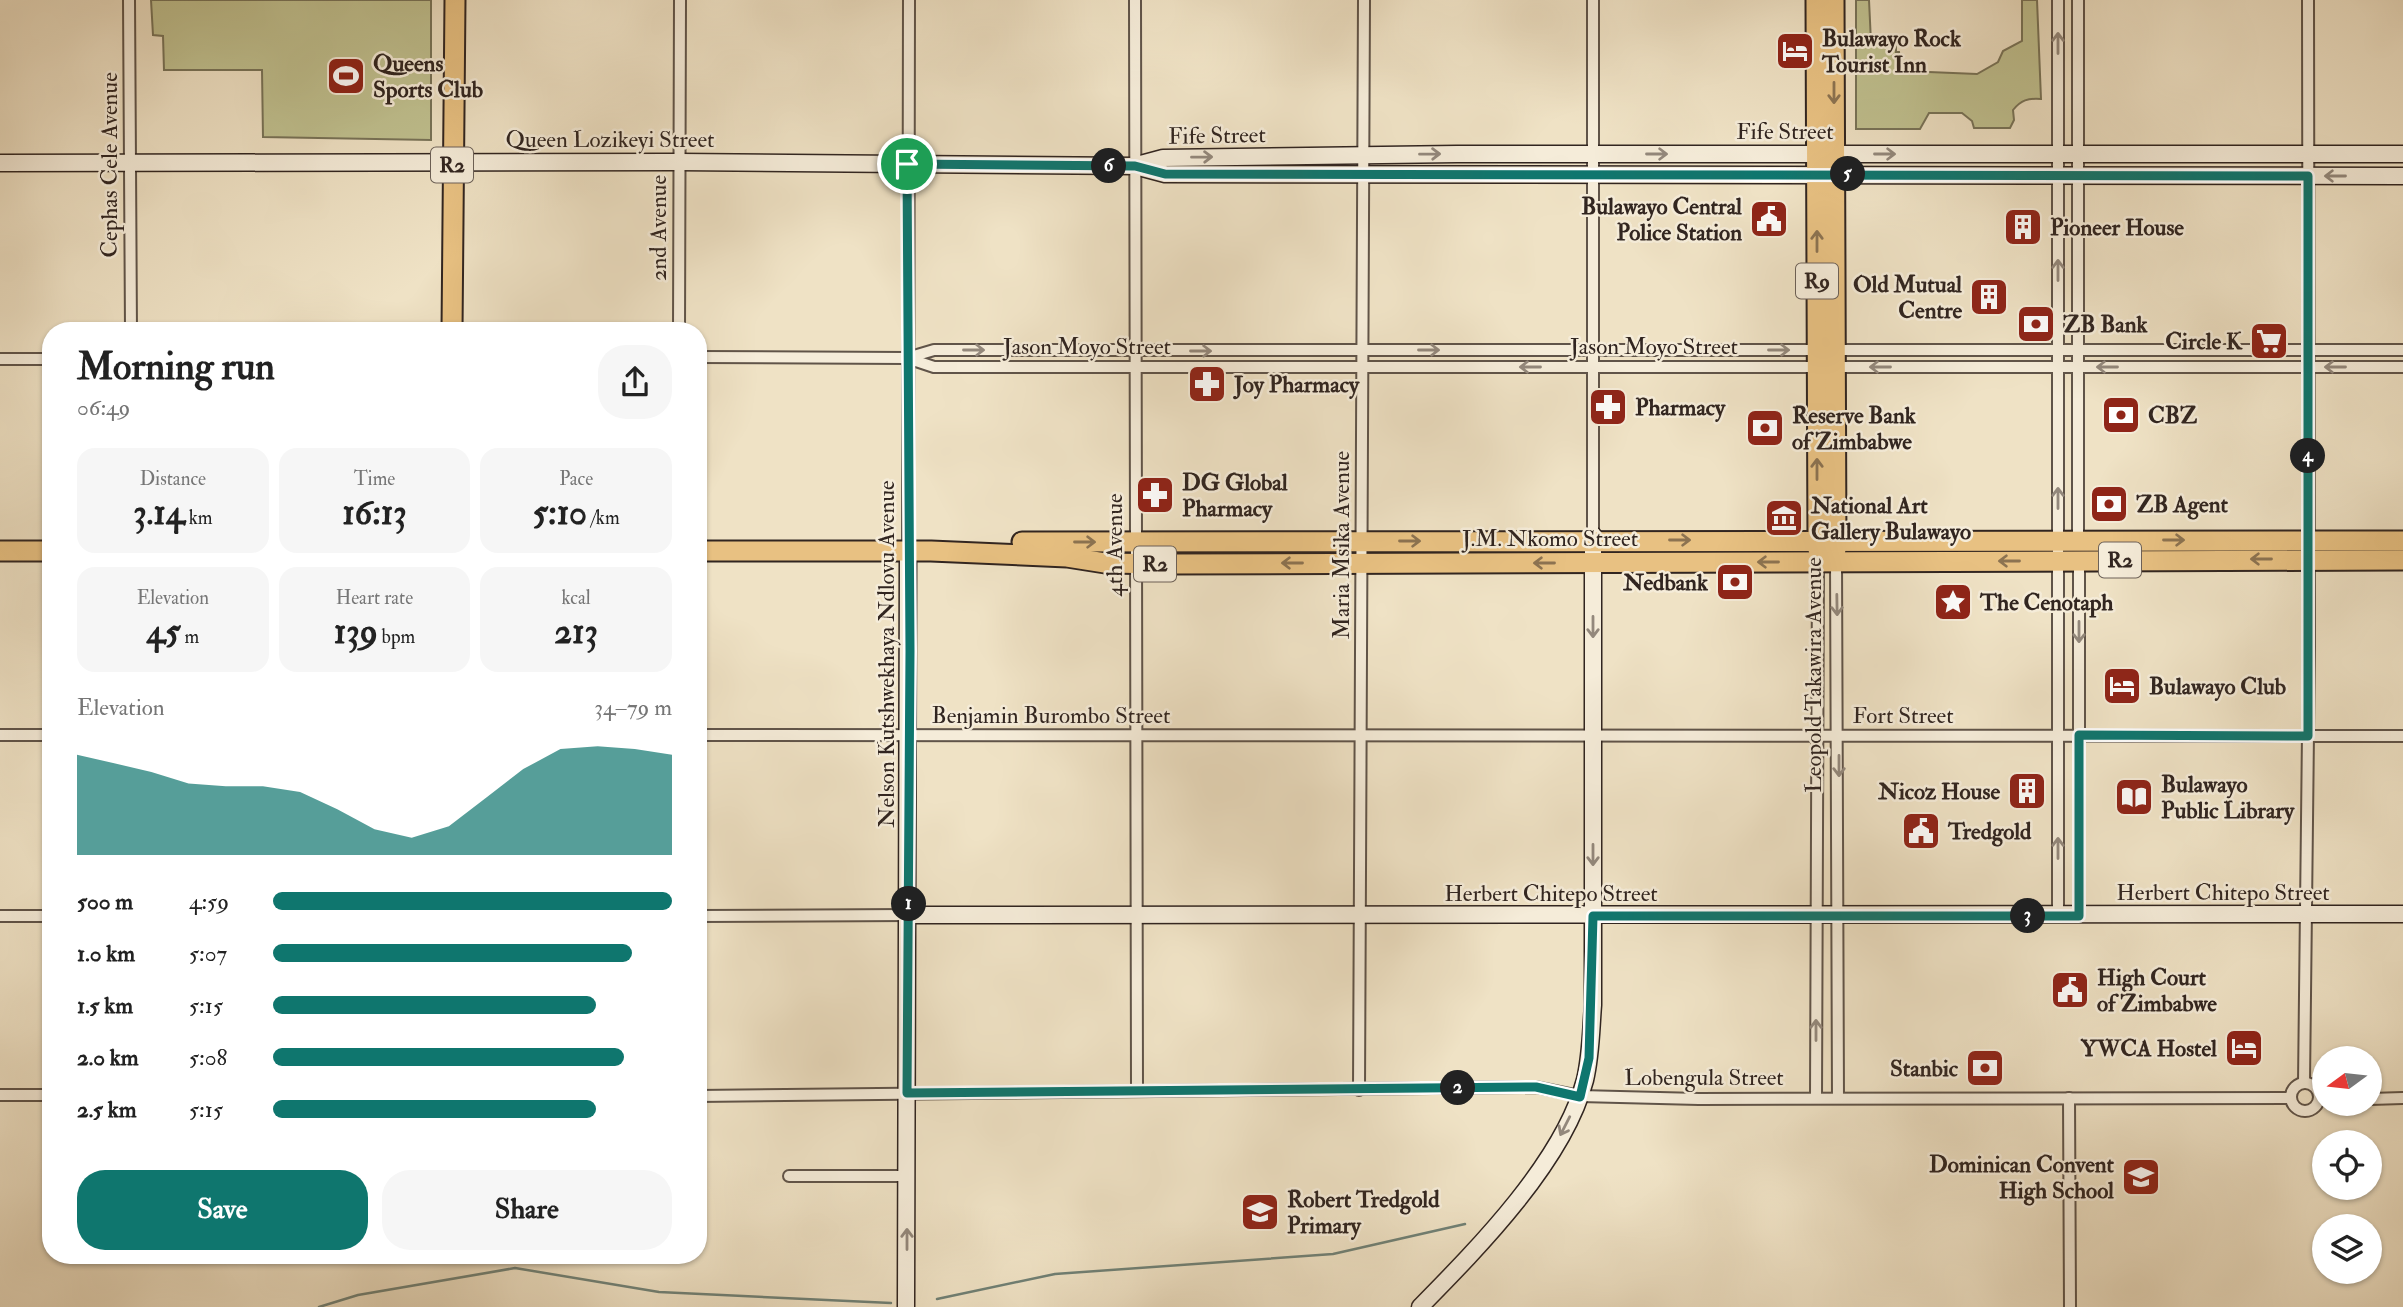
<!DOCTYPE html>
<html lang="en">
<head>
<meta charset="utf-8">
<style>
	:root { --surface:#fff; --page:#f6f6f6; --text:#222; --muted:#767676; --accent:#0f766e }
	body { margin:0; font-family:"IM FELL Double Pica",serif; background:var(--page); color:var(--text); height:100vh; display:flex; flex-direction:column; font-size:26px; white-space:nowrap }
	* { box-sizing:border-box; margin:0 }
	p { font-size:23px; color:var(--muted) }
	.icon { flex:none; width:38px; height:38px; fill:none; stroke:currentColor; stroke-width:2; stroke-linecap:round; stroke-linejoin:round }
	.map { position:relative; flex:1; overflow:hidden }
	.drawer { position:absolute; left:42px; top:322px; width:665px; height:942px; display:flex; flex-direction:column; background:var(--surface); border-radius:28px; box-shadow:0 2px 5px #0004 }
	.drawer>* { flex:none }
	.needle { width:46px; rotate:255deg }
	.fabs { position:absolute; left:2312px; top:1046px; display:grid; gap:14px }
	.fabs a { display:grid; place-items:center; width:70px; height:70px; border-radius:50%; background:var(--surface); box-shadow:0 2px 5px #0004; font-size:35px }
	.pin { position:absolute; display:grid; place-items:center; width:60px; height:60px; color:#fff; margin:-30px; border:4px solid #fff; border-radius:50%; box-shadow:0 2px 7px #0007 }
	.km { position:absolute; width:35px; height:35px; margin:-18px; border-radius:50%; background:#222; color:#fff; font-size:19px; line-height:35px; text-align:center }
	.round { display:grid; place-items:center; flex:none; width:74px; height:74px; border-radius:28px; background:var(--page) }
	.head { display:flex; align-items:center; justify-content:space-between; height:119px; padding:0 35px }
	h1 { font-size:38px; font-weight:800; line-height:52px }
	.stats { display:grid; grid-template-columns:repeat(3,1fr); gap:10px; height:119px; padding:7px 35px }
	.stats div { display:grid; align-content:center; border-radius:18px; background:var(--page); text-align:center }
	.stats b { font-size:35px; font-weight:800 }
	.stats small { font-size:19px; font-weight:400 }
	.stats p { font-size:19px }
	.chart { height:196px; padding:14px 35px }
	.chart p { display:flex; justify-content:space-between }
	.chart svg { width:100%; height:126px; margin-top:7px; fill:var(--accent); opacity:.7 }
	.cta { display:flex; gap:14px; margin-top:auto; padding:14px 35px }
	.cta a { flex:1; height:80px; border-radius:28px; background:var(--accent); color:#fff; font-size:28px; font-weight:800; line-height:80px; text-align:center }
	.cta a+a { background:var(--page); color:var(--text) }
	ul { padding:0 35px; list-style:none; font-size:23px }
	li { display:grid; grid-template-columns:112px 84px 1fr; align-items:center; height:52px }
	li i { height:18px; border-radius:9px; background:var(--accent) }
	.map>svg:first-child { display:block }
</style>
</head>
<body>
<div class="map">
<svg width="2403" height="1307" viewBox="0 0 2403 1307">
	<rect width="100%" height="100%" fill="#efe2c5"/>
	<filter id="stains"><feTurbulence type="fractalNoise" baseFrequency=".00286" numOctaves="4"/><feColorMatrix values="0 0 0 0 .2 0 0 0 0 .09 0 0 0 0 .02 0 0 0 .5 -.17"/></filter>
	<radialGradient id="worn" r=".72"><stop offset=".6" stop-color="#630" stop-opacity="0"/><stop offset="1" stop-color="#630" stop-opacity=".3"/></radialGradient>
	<g fill="#c0c190" stroke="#787358" stroke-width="2">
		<path d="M151,0H431V140L263,137L262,70H164L163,36L153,35Z"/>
		<path d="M1856,0H1869L1871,42L1896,43V52H1899L1900,61L1905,71L1977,74L1998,62L2003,51L2022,41V0H2037L2041,99C2028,98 2021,100 2013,110L2014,120L2010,128H1974L1972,121L1962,113H1929L1920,129H1856Z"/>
	</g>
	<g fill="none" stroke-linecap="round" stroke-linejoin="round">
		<g stroke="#708176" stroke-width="2.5">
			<path d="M937,1299L1055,1274L1333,1254L1465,1224"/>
			<path d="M319,1307L358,1295L515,1268L659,1292L891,1303"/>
		</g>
		<defs>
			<g id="street">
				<path d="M129,0L131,331"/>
				<path d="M1135,0L1137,1091"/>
				<path d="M1593,0V535"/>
				<path d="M2078,0V543"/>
				<path d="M679,331L680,0"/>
				<path d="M698,357L907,358L934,350H2403"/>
				<path d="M907,358L934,367H2403"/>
				<path d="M0,359H51"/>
				<path d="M908,551L909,0"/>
				<path d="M2079,559V916"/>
				<path d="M1836,561L1838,1098"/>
				<path d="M0,735H51"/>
				<path d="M698,735L2403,736"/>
				<path d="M0,916H51"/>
				<path d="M698,916L909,915"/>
				<path d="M2058,916V0"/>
				<circle cx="2305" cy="1097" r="14"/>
				<path d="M2304,1083L2309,646L2308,0"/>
				<path d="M1359,1090L1364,0"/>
				<path d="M0,1095H51"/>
				<path d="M698,1096L1536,1087L1580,1096L1699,1099L2291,1098"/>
				<path d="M1816,1098L1818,562"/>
				<path d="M2069,1098L2070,1307"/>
				<path d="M2370,1099L2403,1098"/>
				<path d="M789,1176H907"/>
			</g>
			<g id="secondary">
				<path d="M0,163L679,162L1135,166L1165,174L2403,176"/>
				<path d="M1137,165L1163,158L1457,154H2403"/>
				<path d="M909,915L2403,914"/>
				<path d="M906,1307L908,551"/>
				<path d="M1420,1307C1478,1248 1564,1161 1585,1080C1591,1055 1591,1030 1593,1005V535"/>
			</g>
			<g id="highway">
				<path d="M1816,0L1818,550"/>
				<path d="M1834,0L1836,550"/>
				<path d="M452,331L455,0"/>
				<path d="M1022,542L2403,541"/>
				<path d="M0,551H51"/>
				<path d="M698,551H931L1067,557L1105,563L1169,564L2403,560"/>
			</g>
		</defs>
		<use href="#street" stroke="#605449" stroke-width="14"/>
		<use href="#secondary" stroke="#312520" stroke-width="19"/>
		<use href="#highway" stroke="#312520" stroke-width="23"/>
		<use href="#street" stroke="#f5ecd9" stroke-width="10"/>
		<use href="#secondary" stroke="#f5ecd9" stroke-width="16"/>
		<use href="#highway" stroke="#e8c182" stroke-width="19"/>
	</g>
	<defs><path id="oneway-shaft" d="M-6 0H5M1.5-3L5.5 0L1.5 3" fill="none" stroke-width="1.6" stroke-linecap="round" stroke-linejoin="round" transform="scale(1.75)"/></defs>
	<g stroke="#93887c">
		<use href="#oneway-shaft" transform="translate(2058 43) rotate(-90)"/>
		<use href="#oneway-shaft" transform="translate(1430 154) rotate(-1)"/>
		<use href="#oneway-shaft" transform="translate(1657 154)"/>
		<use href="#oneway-shaft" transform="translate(1885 154)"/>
		<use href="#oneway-shaft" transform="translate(1202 157) rotate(-1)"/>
		<use href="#oneway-shaft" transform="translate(2335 176) rotate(-180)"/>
		<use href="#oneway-shaft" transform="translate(2058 270) rotate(-90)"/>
		<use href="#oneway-shaft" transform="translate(974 350)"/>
		<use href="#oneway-shaft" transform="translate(1429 350)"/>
		<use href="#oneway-shaft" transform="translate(1779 350)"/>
		<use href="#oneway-shaft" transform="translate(1201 351)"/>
		<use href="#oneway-shaft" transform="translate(1530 367) rotate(-180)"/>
		<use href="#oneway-shaft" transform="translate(1880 367) rotate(-180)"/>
		<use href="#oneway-shaft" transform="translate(2107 367) rotate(180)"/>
		<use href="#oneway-shaft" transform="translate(2335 367) rotate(-180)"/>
		<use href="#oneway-shaft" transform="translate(2058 498) rotate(-90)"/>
		<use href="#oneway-shaft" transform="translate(1837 605) rotate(89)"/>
		<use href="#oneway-shaft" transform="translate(1593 627) rotate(90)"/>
		<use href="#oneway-shaft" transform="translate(2079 632) rotate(90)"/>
		<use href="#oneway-shaft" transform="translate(1839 766) rotate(90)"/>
		<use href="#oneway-shaft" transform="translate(2058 848) rotate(-90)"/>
		<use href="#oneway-shaft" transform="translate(1593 855) rotate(90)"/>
		<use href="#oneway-shaft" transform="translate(1816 1030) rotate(-90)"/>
		<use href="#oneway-shaft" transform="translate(1565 1126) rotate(117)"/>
		<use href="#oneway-shaft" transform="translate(907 1239) rotate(-90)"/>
	</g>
	<g stroke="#8c7351">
		<use href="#oneway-shaft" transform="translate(1834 93) rotate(90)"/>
		<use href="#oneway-shaft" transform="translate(1817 241) rotate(-90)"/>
		<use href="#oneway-shaft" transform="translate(1817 469) rotate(-90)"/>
		<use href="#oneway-shaft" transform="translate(1680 540)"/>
		<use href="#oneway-shaft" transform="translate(2174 540)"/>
		<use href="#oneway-shaft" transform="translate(1410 541)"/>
		<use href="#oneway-shaft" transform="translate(1085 542)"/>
		<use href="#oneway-shaft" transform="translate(2261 559) rotate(180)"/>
		<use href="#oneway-shaft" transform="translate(2009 561) rotate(180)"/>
		<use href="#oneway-shaft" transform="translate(1768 562) rotate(180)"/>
		<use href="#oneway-shaft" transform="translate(1292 563) rotate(180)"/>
		<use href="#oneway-shaft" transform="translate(1544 563) rotate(180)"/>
	</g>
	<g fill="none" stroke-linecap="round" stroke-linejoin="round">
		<defs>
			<path id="route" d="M907,164L1135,166L1165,174L2308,176V736L2079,735V916H1593L1589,1058L1580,1097L1536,1087L907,1093L910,651Z"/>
		</defs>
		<use href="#route" stroke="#fff" stroke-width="14"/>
		<use href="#route" stroke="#0f766e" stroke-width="9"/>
	</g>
	<defs>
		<symbol id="hotel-square" viewBox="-11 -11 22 22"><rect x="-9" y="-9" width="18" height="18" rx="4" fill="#8f2418" stroke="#f5ecd9"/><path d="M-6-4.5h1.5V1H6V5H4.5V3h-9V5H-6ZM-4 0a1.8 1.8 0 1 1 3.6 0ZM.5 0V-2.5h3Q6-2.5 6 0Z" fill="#fff"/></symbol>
		<symbol id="stadium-square" viewBox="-11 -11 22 22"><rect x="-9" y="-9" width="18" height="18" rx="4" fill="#8f2418" stroke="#f5ecd9"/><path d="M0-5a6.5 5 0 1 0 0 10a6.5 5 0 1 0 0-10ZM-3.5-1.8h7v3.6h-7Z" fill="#fff"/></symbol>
		<symbol id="civic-square" viewBox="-11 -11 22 22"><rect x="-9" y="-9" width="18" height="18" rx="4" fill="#8f2418" stroke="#f5ecd9"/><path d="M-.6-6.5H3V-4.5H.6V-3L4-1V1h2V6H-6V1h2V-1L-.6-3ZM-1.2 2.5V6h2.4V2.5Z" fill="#fff"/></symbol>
		<symbol id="building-square" viewBox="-11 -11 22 22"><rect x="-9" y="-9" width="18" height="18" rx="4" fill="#8f2418" stroke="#f5ecd9"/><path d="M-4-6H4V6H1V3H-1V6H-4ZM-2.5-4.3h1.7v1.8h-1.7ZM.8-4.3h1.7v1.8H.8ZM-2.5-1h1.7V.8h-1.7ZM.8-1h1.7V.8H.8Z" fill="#fff"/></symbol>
		<symbol id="bank-square" viewBox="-11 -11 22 22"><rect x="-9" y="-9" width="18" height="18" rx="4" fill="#8f2418" stroke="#f5ecd9"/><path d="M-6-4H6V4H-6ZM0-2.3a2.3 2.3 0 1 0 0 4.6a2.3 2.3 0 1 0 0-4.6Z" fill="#fff"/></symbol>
		<symbol id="supermarket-square" viewBox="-11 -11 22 22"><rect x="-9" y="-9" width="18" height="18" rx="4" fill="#8f2418" stroke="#f5ecd9"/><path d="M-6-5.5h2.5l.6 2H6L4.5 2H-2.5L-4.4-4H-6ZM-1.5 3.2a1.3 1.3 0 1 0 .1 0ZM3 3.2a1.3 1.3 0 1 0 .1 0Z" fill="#fff"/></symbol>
		<symbol id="pharmacy-square" viewBox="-11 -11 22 22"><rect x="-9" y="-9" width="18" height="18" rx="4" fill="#8f2418" stroke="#f5ecd9"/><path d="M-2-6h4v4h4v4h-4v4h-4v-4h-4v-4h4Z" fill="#fff"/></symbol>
		<symbol id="museum-square" viewBox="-11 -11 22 22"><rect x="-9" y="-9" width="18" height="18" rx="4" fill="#8f2418" stroke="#f5ecd9"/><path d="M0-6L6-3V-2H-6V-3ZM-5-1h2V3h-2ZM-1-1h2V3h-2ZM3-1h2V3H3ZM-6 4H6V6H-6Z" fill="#fff"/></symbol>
		<symbol id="sight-square" viewBox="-11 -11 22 22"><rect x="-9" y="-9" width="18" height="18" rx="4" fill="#8f2418" stroke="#f5ecd9"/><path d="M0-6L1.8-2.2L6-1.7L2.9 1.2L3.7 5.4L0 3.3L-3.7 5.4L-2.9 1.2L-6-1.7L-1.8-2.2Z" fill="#fff"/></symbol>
		<symbol id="library-square" viewBox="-11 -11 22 22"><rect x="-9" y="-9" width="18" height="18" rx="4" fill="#8f2418" stroke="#f5ecd9"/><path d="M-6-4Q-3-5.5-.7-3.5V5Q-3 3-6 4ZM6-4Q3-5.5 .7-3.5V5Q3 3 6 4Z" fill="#fff"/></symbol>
		<symbol id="school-square" viewBox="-11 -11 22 22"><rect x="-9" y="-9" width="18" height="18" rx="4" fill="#8f2418" stroke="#f5ecd9"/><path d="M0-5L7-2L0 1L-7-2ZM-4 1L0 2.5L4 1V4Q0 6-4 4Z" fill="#fff"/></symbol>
	</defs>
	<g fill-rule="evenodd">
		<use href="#hotel-square" x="1773" y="29" width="44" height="44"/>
		<use href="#stadium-square" x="324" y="54" width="44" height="44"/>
		<use href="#civic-square" x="1747" y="197" width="44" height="44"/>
		<use href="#building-square" x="2001" y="205" width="44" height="44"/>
		<use href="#building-square" x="1967" y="275" width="44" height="44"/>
		<use href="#bank-square" x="2014" y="302" width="44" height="44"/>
		<use href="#supermarket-square" x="2247" y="319" width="44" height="44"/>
		<use href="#pharmacy-square" x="1185" y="362" width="44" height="44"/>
		<use href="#pharmacy-square" x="1586" y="385" width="44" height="44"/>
		<use href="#bank-square" x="2099" y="393" width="44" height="44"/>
		<use href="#bank-square" x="1743" y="406" width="44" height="44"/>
		<use href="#pharmacy-square" x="1133" y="473" width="44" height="44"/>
		<use href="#bank-square" x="2087" y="482" width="44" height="44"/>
		<use href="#museum-square" x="1762" y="496" width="44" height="44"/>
		<use href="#bank-square" x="1713" y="560" width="44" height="44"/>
		<use href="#sight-square" x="1931" y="580" width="44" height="44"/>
		<use href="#hotel-square" x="2100" y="664" width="44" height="44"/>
		<use href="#building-square" x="2005" y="769" width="44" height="44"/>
		<use href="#library-square" x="2112" y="775" width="44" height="44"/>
		<use href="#civic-square" x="1899" y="809" width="44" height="44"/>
		<use href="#civic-square" x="2048" y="968" width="44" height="44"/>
		<use href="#hotel-square" x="2222" y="1026" width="44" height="44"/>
		<use href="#bank-square" x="1963" y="1046" width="44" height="44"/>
		<use href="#school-square" x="2119" y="1155" width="44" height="44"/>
		<use href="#school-square" x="1238" y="1190" width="44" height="44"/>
	</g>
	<g text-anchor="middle" stroke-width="5" stroke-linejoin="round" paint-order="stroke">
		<g fill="#f5ecd9" stroke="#6c6158" stroke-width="2">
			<rect x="431" y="147.5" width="42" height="35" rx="5"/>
			<rect x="1796" y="263.5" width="42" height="35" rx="5"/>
			<rect x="2099" y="542.5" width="42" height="35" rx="5"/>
			<rect x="1134" y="546.5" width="42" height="35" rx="5"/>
		</g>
		<g font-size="21" font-weight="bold" fill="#312520">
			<text x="452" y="172">R2</text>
			<text x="1817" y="288">R9</text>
			<text x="2120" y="567">R2</text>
			<text x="1155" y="571">R2</text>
		</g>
		<g font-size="23" font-weight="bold" fill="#312520" stroke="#f5ecd9" text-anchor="start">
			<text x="1822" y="46">Bulawayo Rock<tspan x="1822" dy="26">Tourist Inn</tspan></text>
			<text x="373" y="71">Queens<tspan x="373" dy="26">Sports Club</tspan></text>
			<text x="1742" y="214" text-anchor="end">Bulawayo Central<tspan x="1742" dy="26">Police Station</tspan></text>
			<text x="2050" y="235">Pioneer House</text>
			<text x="1962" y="292" text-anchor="end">Old Mutual<tspan x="1962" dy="26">Centre</tspan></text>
			<text x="2063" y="332">ZB Bank</text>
			<text x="2242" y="349" text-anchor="end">Circle K</text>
			<text x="1234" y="392">Joy Pharmacy</text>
			<text x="1635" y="415">Pharmacy</text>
			<text x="1792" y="423">Reserve Bank<tspan x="1792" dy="26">of Zimbabwe</tspan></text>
			<text x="2148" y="423">CBZ</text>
			<text x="1182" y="490">DG Global<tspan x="1182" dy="26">Pharmacy</tspan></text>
			<text x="2136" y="512">ZB Agent</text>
			<text x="1811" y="513">National Art<tspan x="1811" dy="26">Gallery Bulawayo</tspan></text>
			<text x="1708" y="590" text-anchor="end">Nedbank</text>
			<text x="1980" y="610">The Cenotaph</text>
			<text x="2149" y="694">Bulawayo Club</text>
			<text x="2161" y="792">Bulawayo<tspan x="2161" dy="26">Public Library</tspan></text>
			<text x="2000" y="799" text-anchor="end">Nicoz House</text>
			<text x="1948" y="839">Tredgold</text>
			<text x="2097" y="985">High Court<tspan x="2097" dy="26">of Zimbabwe</tspan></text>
			<text x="2217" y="1056" text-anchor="end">YWCA Hostel</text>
			<text x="1958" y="1076" text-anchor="end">Stanbic</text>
			<text x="2114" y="1172" text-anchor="end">Dominican Convent<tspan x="2114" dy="26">High School</tspan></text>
			<text x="1287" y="1207">Robert Tredgold<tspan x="1287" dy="26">Primary</tspan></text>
		</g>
		<g font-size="23" fill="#312520" stroke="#f5ecd9">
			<text x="1785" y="139">Fife Street</text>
			<text transform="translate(1217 135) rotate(-1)" y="8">Fife Street</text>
			<text x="610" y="147">Queen Lozikeyi Street</text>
			<text transform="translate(109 165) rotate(-90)" y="8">Cephas Cele Avenue</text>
			<text transform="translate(658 228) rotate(-90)" y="8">2nd Avenue</text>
			<text x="1087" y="354">Jason Moyo Street</text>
			<text x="1654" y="354">Jason Moyo Street</text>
			<text x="1550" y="546">J.M. Nkomo Street</text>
			<text transform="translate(1114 545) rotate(-90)" y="8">4th Avenue</text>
			<text transform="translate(1341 545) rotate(-90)" y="8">Maria Msika Avenue</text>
			<text transform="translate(886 654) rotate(-90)" y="8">Nelson Kutshwekhaya Ndlovu Avenue</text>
			<text transform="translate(1813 675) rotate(-90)" y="8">Leopold Takawira Avenue</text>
			<text x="1051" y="723">Benjamin Burombo Street</text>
			<text x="1903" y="723">Fort Street</text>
			<text x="2223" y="900">Herbert Chitepo Street</text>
			<text x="1551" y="901">Herbert Chitepo Street</text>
			<text x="1704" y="1085">Lobengula Street</text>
		</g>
	</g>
	<rect width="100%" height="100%" filter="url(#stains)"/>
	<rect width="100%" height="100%" fill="url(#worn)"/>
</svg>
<div class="fabs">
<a><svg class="needle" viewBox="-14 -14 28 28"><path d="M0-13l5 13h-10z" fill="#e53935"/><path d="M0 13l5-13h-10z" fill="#767676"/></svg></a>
<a><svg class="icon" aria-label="locate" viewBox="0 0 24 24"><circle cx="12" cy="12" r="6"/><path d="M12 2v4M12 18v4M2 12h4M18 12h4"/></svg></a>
<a><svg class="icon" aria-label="layers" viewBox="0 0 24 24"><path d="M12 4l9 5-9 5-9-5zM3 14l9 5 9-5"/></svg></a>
</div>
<div class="pin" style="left:907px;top:164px;background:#1e9e55"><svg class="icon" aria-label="arrive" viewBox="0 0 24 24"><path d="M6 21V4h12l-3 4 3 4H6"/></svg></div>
<b class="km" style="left:909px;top:904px">1</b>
<b class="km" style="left:1458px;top:1088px">2</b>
<b class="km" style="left:2028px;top:916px">3</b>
<b class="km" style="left:2308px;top:456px">4</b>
<b class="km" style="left:1848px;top:174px">5</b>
<b class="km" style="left:1109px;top:166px">6</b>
<section class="drawer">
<div class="head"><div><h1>Morning run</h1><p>06:49</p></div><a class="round"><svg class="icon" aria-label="share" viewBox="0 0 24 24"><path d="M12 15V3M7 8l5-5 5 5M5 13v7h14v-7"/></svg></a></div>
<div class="stats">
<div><p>Distance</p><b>3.14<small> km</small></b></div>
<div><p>Time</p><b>16:13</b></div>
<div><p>Pace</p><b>5:10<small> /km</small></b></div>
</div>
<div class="stats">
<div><p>Elevation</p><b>45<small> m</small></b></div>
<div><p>Heart rate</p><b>139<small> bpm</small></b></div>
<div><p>kcal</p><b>213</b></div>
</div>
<div class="chart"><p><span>Elevation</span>34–79 m</p>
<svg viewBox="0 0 160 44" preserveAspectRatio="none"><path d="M0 44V9L10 12L20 15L30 19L40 20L50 20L60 22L70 28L80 35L90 38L100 34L110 24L120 14L130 7L140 6L150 7L160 9V44z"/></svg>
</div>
<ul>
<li><b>500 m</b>4:59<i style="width:100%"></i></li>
<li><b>1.0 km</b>5:07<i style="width:90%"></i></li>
<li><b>1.5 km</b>5:15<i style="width:81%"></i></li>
<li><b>2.0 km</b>5:08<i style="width:88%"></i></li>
<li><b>2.5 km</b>5:15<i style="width:81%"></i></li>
</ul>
<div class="cta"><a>Save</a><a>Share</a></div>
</section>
</div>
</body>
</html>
